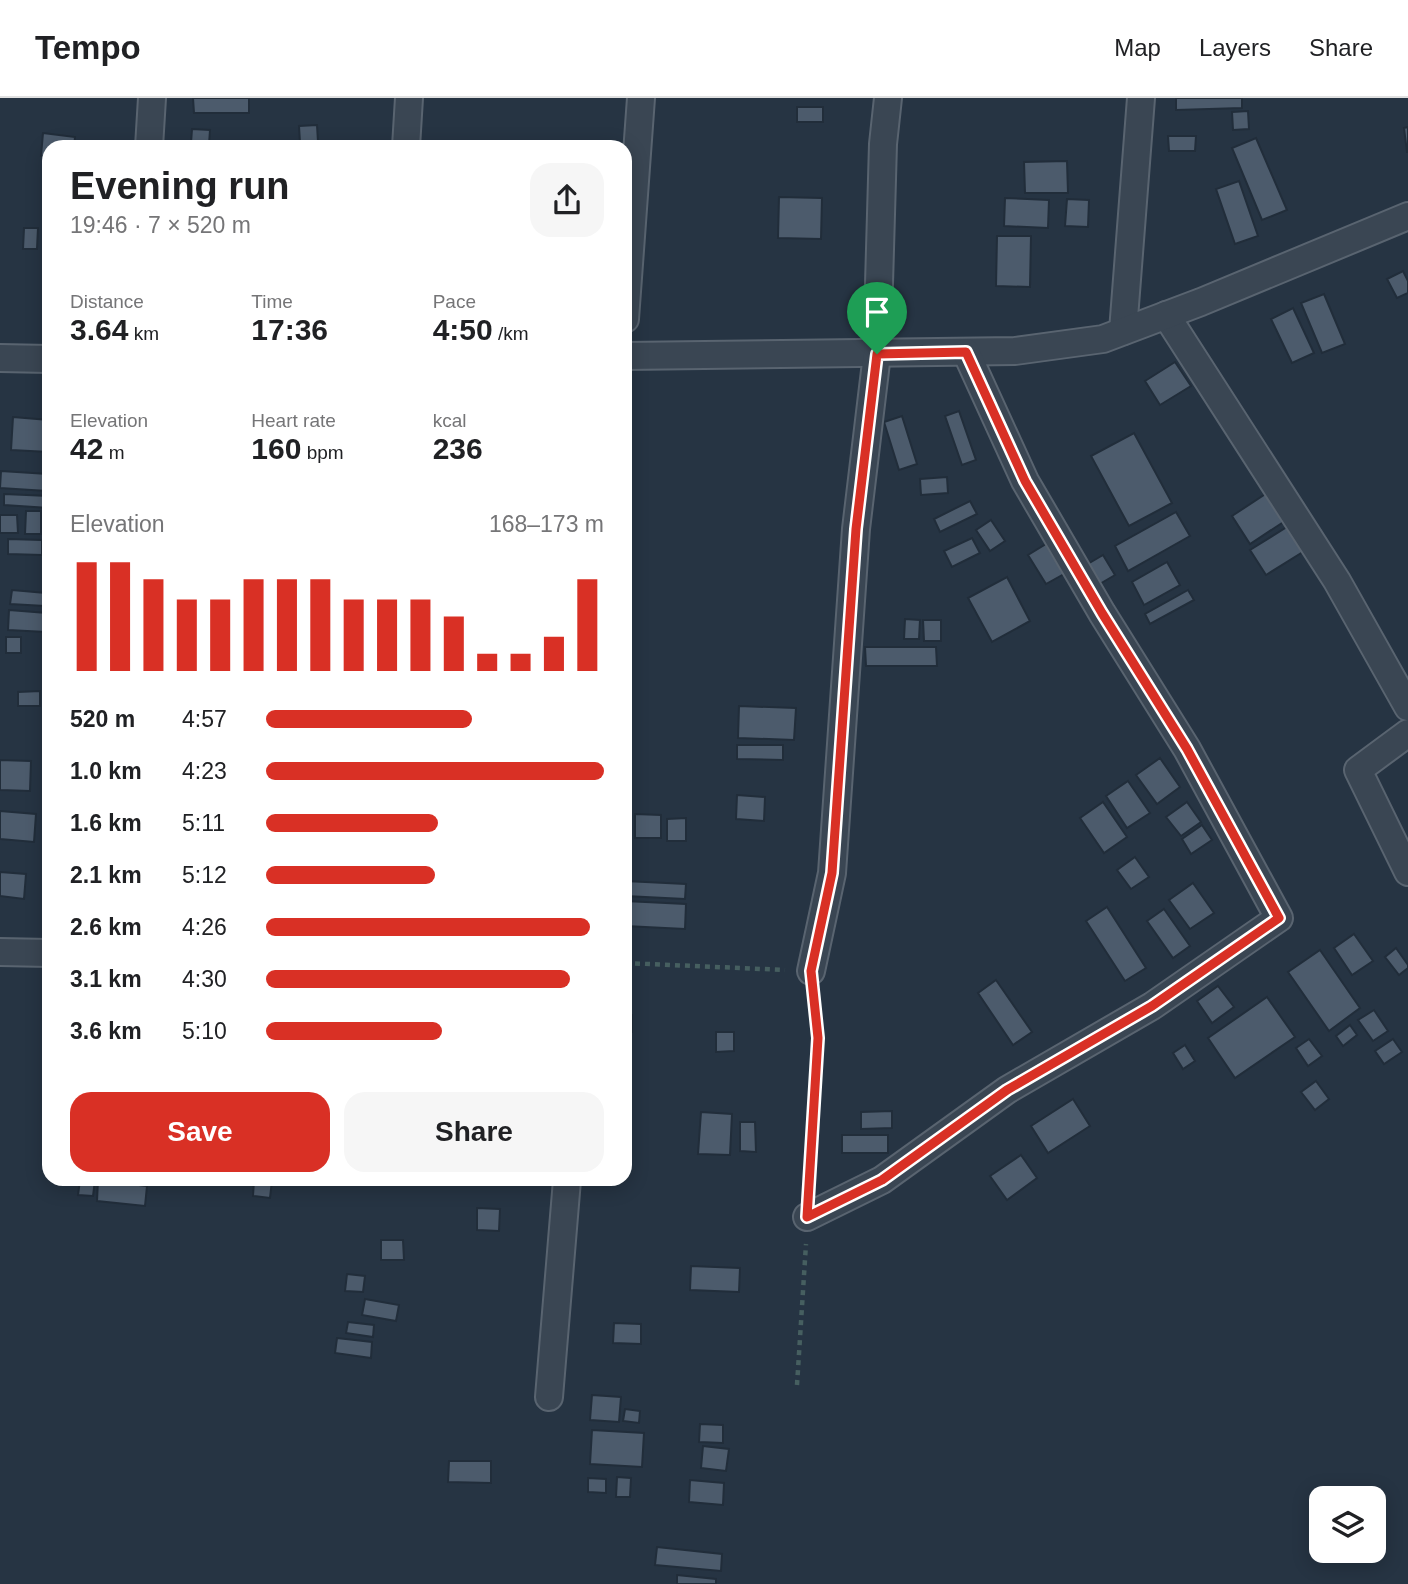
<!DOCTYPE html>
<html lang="en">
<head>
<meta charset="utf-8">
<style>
	:root { --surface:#fff; --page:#f6f6f6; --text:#202124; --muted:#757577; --line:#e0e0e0; --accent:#d93025 }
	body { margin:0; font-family:Helvetica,sans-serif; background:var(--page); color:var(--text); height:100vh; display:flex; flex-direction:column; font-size:26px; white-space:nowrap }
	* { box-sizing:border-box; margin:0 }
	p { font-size:23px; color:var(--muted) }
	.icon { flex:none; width:38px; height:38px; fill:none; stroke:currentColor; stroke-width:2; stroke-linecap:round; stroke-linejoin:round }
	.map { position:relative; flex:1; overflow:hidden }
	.side { position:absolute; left:42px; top:42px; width:590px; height:1046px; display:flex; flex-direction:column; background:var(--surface); border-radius:21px; box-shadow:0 4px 18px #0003 }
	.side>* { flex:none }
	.controls { position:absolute; left:1309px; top:1388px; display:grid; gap:14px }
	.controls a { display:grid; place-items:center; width:77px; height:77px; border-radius:14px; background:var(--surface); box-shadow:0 4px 18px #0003; font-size:35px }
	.pin { position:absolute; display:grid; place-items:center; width:60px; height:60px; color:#fff; margin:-72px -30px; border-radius:50% 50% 50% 0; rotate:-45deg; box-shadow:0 0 7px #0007 }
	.pin .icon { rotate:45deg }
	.round { display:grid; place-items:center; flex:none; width:74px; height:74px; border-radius:21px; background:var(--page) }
	.headline { display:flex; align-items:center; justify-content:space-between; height:119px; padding:0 28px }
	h1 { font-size:38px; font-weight:800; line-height:52px }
	.stats { display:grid; grid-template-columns:repeat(3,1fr); gap:10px; height:119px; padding:7px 28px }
	.stats div { display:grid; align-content:center }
	.stats b { font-size:30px; font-weight:800 }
	.stats small { font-size:19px; font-weight:400 }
	.stats p { font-size:19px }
	.chart { height:196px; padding:14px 28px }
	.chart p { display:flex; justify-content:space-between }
	.chart svg { width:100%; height:126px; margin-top:7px; stroke:var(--accent); stroke-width:6 }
	.action { display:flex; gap:14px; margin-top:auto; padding:14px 28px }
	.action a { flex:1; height:80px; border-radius:21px; background:var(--accent); color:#fff; font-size:28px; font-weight:800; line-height:80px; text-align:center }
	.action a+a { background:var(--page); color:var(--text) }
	ul { padding:0 28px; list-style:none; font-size:23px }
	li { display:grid; grid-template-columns:112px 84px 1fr; align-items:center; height:52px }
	li i { height:18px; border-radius:9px; background:var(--accent) }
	header { display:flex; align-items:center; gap:42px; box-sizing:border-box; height:98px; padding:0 35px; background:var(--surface); border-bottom:2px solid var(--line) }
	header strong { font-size:33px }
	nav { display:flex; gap:38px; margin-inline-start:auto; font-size:24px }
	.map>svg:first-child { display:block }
</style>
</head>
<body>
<header>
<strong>Tempo</strong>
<nav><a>Map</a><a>Layers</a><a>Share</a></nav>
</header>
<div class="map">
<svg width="1408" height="1486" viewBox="0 0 1408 1486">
	<rect width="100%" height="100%" fill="#263443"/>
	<g fill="#4c5b6c" stroke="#212d3a" stroke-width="2">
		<path d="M193,0H249V15H194Z"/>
		<path d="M1176,0H1242V10L1176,12Z"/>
		<rect x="797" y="9" width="26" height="15"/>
		<path d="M1248,13L1249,31L1233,32L1232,14Z"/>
		<path d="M317,27L318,44L300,45L299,28Z"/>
		<path d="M1408,29V54H1407L1404,30Z"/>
		<path d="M192,31L210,32L209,47L191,45Z"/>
		<path d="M43,35L75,39L74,49H49V59L41,58Z"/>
		<path d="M1168,38H1196L1195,53H1169Z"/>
		<path d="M1256,40L1287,112L1262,122L1232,50Z"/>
		<path d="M554,44H570L571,49H554Z"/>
		<path d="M1067,63L1068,95H1025L1024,64Z"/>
		<path d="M1239,83L1258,138L1235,146L1216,91Z"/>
		<path d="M779,99L822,100L821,141L778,140Z"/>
		<path d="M1005,100L1049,102L1048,130L1004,128Z"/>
		<path d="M1067,101L1089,102L1088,129L1065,128Z"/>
		<path d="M24,130H38L37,151H23Z"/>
		<path d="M997,138H1031L1030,189L996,188Z"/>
		<path d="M1403,173L1408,183V195L1397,200L1387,181Z"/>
		<path d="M1324,196L1345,246L1322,255L1301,205Z"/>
		<path d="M1293,210L1314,255L1292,265L1271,221Z"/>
		<path d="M1175,264L1191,288L1160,307L1145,283Z"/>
		<path d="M959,313L976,362L962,367L945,318Z"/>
		<path d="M902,318L917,366L899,372L884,324Z"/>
		<path d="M13,319L49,322V354L11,352Z"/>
		<path d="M1134,335L1172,405L1129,428L1091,358Z"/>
		<path d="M1,373L48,376L47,393L0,390Z"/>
		<path d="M947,379L948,395L921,397L920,381Z"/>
		<path d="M1270,393L1288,421L1250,446L1232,418Z"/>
		<path d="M4,396L49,398V410L4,407Z"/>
		<path d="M970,403L977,416L940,434L934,421Z"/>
		<path d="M26,413H41V436H25Z"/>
		<path d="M1176,414L1190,438L1128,473L1115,448Z"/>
		<path d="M0,417H17L18,435H0Z"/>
		<path d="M991,422L1005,443L990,453L976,432Z"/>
		<path d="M1290,427L1306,452L1266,477L1250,452Z"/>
		<path d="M972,440L980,455L952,469L944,453Z"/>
		<path d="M8,441L42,442V457L8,456Z"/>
		<path d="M1046,446L1064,476L1046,486L1028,457Z"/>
		<path d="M1103,457L1115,477L1098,487L1086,467Z"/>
		<path d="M1167,464L1180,487L1144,507L1132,484Z"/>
		<path d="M1007,479L1030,523L992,544L968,500Z"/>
		<path d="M12,492L46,495L45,508L10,506Z"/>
		<path d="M1188,492L1194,502L1150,526L1145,516Z"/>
		<path d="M9,512L47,515L46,534L8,532Z"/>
		<path d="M905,521L920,522L919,541H904Z"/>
		<path d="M923,522H941V543H924Z"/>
		<rect x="6" y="539" width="15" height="16"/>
		<path d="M865,549H936L937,568H866Z"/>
		<path d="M40,593V608H18V594Z"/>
		<path d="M739,608L796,610L794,642L738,640Z"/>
		<path d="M737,647H783V662L737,661Z"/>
		<path d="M1160,660L1180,689L1157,706L1136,677Z"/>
		<path d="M0,662L31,663L30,693L0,692Z"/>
		<path d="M1128,683L1150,715L1127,730L1106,698Z"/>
		<path d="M737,697L765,699L764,723L736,721Z"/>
		<path d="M1103,704L1127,739L1104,755L1080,720Z"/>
		<path d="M1187,704L1201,724L1181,738L1166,719Z"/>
		<path d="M0,713L36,716L34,744L0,741Z"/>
		<path d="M635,716L661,717V740H635Z"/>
		<path d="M686,720V743H667V721Z"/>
		<path d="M1202,727L1212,742L1191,756L1182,741Z"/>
		<path d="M1135,759L1149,779L1131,791L1117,772Z"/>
		<path d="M0,774L26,776L24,801L0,798Z"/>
		<path d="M625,783L686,786L685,801L625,798Z"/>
		<path d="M1193,785L1214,815L1190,831L1169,802Z"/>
		<path d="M625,803L686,806L685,831L625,828Z"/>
		<path d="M1107,809L1146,870L1125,883L1086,823Z"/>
		<path d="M1164,811L1190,848L1173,860L1147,823Z"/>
		<path d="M1354,836L1373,863L1352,877L1334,850Z"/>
		<path d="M1396,850L1408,867V870L1399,877L1385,859Z"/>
		<path d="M1320,852L1360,910L1329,933L1288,874Z"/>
		<path d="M996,882L1032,934L1013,947L978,895Z"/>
		<path d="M1218,888L1234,909L1212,925L1197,903Z"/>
		<path d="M1267,899L1295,939L1235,980L1208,940Z"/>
		<path d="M1374,912L1388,933L1373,943L1358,922Z"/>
		<rect x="625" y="917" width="7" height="17"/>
		<path d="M1350,927L1357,937L1343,948L1336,938Z"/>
		<path d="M716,934H734V953L716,954Z"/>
		<path d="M1309,941L1322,958L1308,968L1296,950Z"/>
		<path d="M1393,941L1402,954L1384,966L1375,953Z"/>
		<path d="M1185,947L1195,963L1183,971L1173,955Z"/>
		<path d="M1316,983L1329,1001L1315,1012L1301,994Z"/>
		<path d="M1073,1001L1090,1028L1048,1055L1031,1028Z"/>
		<path d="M892,1013V1030L861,1031V1014Z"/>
		<path d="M701,1014L732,1016L730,1057L698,1056Z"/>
		<path d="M740,1024H755L756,1054L740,1053Z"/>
		<rect x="842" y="1037" width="46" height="18"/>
		<path d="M1021,1057L1037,1080L1007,1102L990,1078Z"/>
		<path d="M80,1082H95L93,1098L78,1097Z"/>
		<path d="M98,1082L147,1088L145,1108L97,1103Z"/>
		<path d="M254,1082H272L270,1100L253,1098Z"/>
		<path d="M477,1110L500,1111L499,1133L477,1132Z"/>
		<path d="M381,1142H403L404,1162H381Z"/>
		<path d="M691,1168L740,1170L739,1194L690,1192Z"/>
		<path d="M347,1176L365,1178L363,1194L345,1193Z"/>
		<path d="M365,1201L399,1207L396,1223L362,1217Z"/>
		<path d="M348,1224L374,1227L373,1239L346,1235Z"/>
		<path d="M614,1225L641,1226V1246L613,1245Z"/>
		<path d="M337,1240L372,1244L371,1260L335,1255Z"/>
		<path d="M592,1297L621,1299L619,1324L590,1322Z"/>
		<path d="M625,1311L640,1313L639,1325L623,1323Z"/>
		<path d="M700,1326L723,1327V1345L699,1344Z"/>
		<path d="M592,1332L644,1335L642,1369L590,1366Z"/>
		<path d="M703,1348L729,1351L726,1373L701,1370Z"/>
		<path d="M449,1363H491V1385L448,1384Z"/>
		<path d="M617,1379L631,1380L630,1399H616Z"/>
		<path d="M588,1380L606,1381V1395L588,1394Z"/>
		<path d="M690,1382L724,1385L723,1407L689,1404Z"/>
		<path d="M657,1449L722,1456L721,1473L655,1467Z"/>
		<path d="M677,1477L716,1481V1486H677Z"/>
	</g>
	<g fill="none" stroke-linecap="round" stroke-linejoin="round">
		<defs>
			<g id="street">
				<path d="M149,49L152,0"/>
				<path d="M406,49L409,0"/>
				<path d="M1166,217L1337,483L1408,609"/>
				<path d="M625,221L641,0"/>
				<path d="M1123,233L1141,0"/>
				<path d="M625,258L1015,253L1103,241L1201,204L1408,118"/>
				<path d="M0,260L49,261"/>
				<path d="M1408,635L1358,672L1408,774"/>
				<path d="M0,854L49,855"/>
				<path d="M811,873L832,775L856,431L877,256L883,46L888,0"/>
				<path d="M807,1119L882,1082L1007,992L1152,908L1279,820L1187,651L1102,515L1025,383L966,254"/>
				<path d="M549,1299L567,1082"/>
			</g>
		</defs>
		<use href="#street" stroke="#596470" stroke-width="30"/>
		<g stroke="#465f60" stroke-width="4.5" stroke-dasharray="5 5" stroke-linecap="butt">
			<path d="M625,865L785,872"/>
			<path d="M809,1088L818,940L814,898"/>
			<path d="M797,1287L806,1146"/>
		</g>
		<use href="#street" stroke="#3a4653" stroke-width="26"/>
	</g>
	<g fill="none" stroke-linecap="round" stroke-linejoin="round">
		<defs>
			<path id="route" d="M966,254L1025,383L1102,515L1187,651L1279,820L1152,908L1007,992L882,1082L807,1119L818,940L811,873L832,775L856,431L877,256Z"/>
		</defs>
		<use href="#route" stroke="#fff" stroke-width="14"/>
		<use href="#route" stroke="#d93025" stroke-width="9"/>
	</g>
</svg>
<div class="controls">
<a><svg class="icon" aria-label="layers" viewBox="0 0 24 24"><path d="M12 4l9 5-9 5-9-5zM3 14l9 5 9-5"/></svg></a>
</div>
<div class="pin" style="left:877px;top:256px;background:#1e9e55"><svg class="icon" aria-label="arrive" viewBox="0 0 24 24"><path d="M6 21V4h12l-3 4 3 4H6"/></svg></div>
<section class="side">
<div class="headline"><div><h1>Evening run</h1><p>19:46 · 7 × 520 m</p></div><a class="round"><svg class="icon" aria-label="share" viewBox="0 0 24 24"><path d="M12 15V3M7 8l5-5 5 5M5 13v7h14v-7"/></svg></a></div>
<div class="stats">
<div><p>Distance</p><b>3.64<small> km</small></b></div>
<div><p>Time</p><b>17:36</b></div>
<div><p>Pace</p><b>4:50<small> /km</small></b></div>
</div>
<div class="stats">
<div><p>Elevation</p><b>42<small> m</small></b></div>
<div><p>Heart rate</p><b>160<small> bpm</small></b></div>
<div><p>kcal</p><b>236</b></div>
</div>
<div class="chart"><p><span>Elevation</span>168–173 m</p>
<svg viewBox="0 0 160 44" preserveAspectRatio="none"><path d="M5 44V6M15 44V6M25 44V12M35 44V19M45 44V19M55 44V12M65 44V12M75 44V12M85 44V19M95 44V19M105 44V19M115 44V25M125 44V38M135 44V38M145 44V32M155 44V12"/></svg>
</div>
<ul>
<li><b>520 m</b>4:57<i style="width:61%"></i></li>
<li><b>1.0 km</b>4:23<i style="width:100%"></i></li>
<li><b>1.6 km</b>5:11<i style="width:51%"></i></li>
<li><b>2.1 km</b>5:12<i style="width:50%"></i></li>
<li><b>2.6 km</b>4:26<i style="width:96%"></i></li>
<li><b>3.1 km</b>4:30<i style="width:90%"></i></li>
<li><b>3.6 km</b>5:10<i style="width:52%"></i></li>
</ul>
<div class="action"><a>Save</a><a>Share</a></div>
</section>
</div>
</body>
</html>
